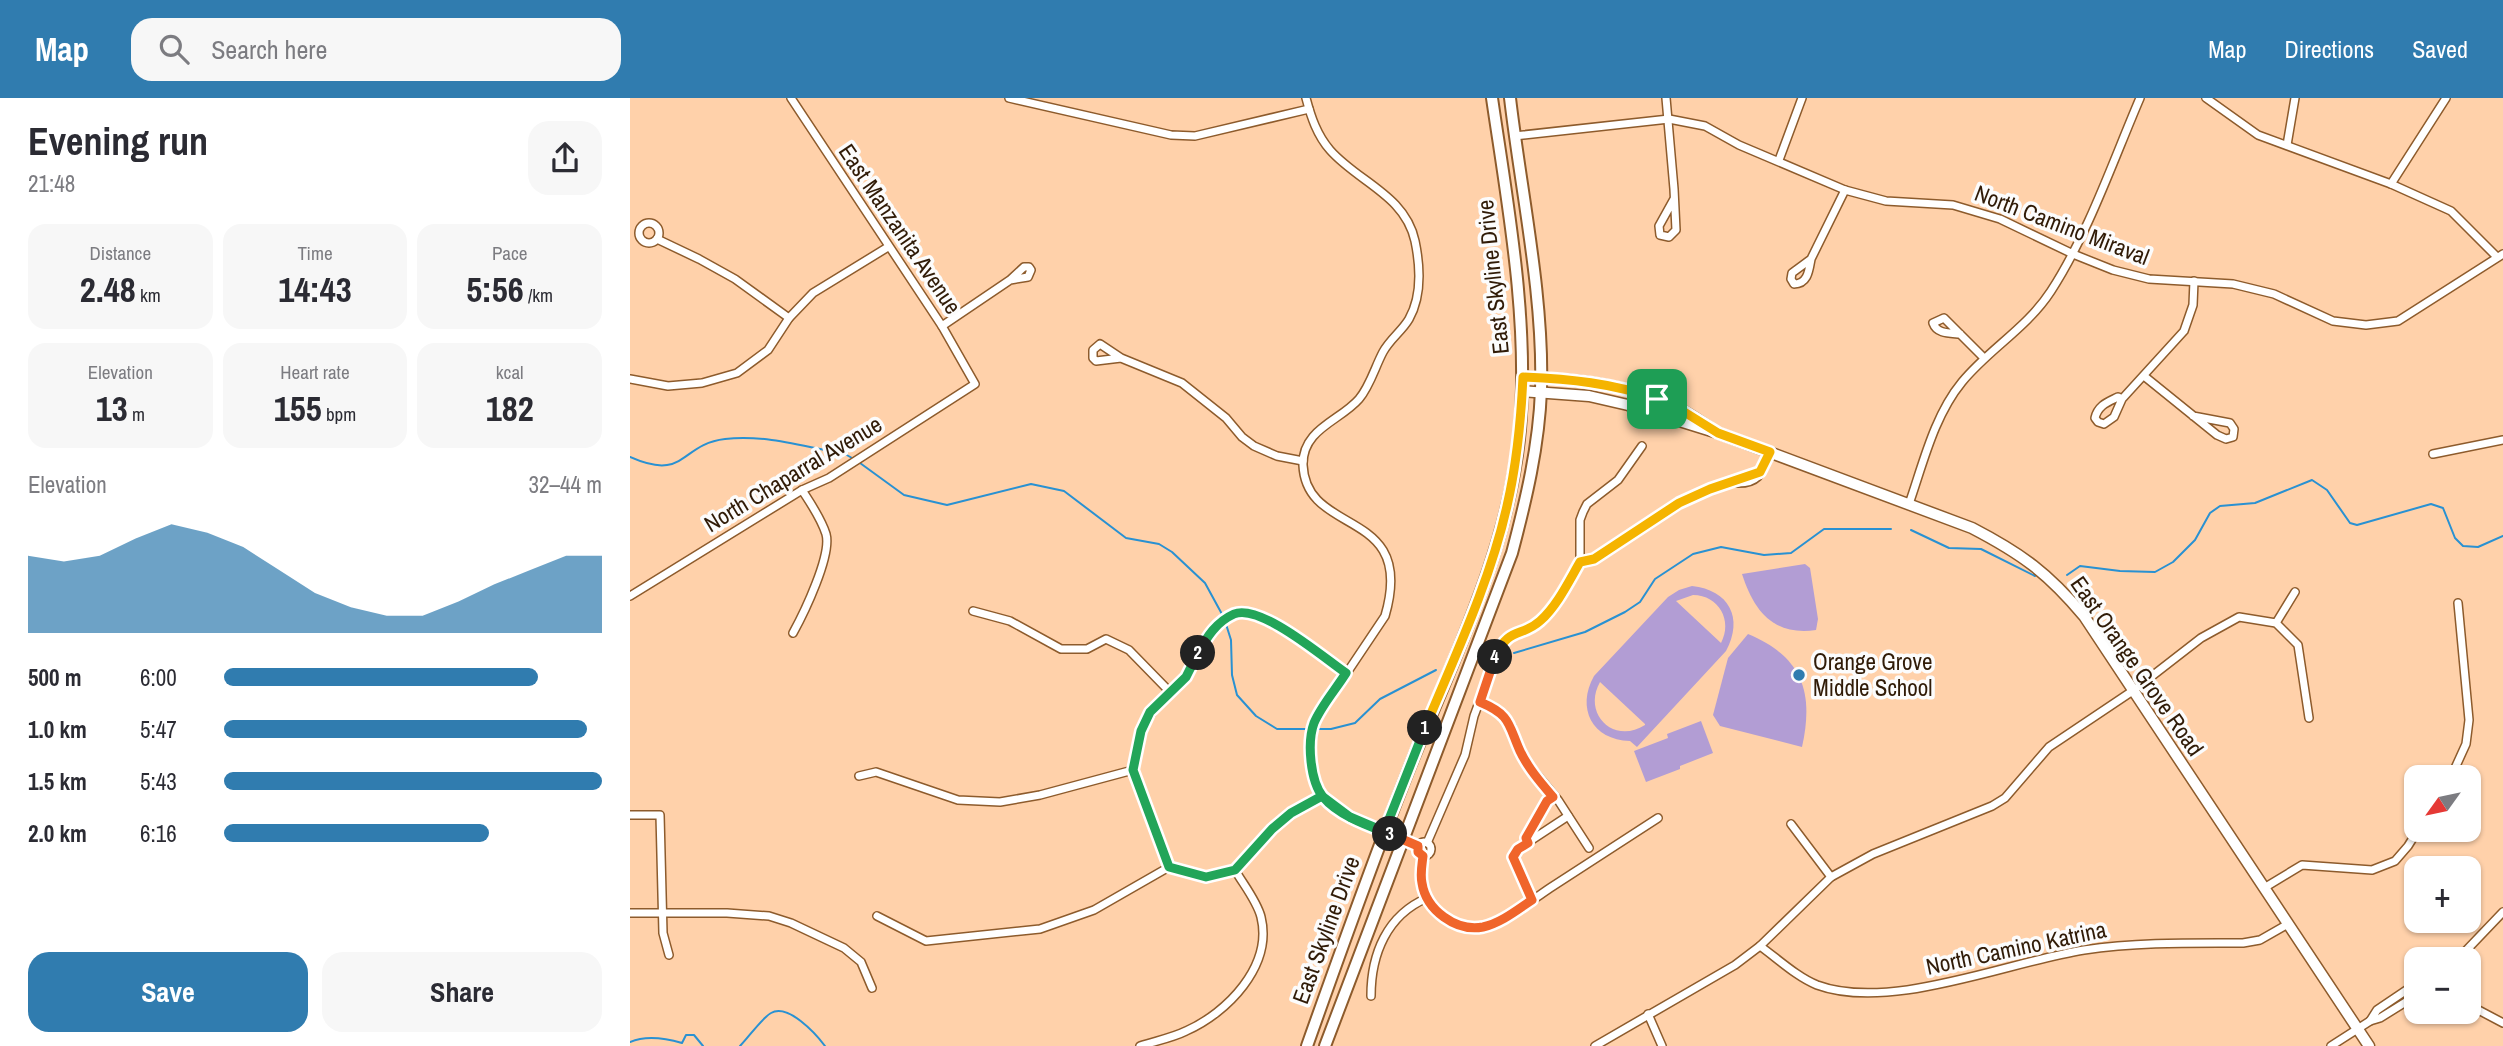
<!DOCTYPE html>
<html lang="en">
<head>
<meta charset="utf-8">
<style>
	:root { --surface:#fff; --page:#f7f7f7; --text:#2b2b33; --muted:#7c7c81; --accent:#307caf }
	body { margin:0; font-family:"Archivo Narrow",sans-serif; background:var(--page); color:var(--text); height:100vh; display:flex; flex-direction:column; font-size:26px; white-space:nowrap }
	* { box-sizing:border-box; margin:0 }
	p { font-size:23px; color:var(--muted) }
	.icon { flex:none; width:38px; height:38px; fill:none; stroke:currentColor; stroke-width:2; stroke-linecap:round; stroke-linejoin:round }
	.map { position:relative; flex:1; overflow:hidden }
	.drawer { display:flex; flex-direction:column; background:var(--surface); width:630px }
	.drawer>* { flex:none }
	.needle { width:46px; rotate:237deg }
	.fabs { position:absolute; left:1774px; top:667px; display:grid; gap:14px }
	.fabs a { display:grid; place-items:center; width:77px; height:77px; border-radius:14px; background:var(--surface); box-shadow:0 2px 5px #0004; font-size:35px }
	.pin { position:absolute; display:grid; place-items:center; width:60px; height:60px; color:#fff; margin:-30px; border-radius:14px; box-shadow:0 4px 10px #0006 }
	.km { position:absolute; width:35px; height:35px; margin:-18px; border-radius:50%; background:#222; color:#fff; font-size:19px; line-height:35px; text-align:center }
	.round { display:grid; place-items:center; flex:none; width:74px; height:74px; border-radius:21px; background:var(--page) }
	.overview { display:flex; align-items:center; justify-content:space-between; height:119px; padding:0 28px }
	h1 { font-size:38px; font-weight:700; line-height:52px }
	.stats { display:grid; grid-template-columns:repeat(3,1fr); gap:10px; height:119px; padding:7px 28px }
	.stats div { display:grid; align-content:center; border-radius:18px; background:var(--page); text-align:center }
	.stats b { font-size:35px; font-weight:700 }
	.stats small { font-size:19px; font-weight:400 }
	.stats p { font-size:19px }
	.chart { height:196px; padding:14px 28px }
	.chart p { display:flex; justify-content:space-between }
	.chart svg { width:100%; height:126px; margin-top:7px; fill:var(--accent); opacity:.7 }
	.button { display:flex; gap:14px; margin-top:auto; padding:14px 28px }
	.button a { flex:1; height:80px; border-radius:21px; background:var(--accent); color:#fff; font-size:28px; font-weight:700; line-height:80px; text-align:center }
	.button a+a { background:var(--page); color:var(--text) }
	ul { padding:0 28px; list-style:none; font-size:23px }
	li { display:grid; grid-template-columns:112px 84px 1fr; align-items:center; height:52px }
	li i { height:18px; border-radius:9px; background:var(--accent) }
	header { display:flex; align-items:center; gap:42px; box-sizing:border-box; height:98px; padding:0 35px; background:var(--accent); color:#fff }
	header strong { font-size:33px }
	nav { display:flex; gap:38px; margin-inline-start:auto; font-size:24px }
	.search { width:490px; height:63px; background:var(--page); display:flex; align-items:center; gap:18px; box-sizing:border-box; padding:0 24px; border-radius:21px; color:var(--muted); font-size:26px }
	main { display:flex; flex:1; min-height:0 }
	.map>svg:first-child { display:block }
</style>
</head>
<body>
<header>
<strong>Map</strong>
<div class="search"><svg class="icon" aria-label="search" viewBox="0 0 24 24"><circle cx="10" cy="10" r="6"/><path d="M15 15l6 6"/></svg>Search here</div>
<nav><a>Map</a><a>Directions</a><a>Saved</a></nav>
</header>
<main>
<section class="drawer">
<div class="overview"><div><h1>Evening run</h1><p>21:48</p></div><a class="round"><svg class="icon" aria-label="share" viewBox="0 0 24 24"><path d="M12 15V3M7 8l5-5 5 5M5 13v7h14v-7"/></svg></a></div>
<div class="stats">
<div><p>Distance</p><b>2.48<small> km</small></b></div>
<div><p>Time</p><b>14:43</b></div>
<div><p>Pace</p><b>5:56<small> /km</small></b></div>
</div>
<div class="stats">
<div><p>Elevation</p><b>13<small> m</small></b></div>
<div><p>Heart rate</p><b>155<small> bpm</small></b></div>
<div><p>kcal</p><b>182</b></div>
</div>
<div class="chart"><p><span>Elevation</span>32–44 m</p>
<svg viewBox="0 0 160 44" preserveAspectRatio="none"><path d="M0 44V17L10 19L20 17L30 11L40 6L50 9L60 14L70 22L80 30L90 35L100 38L110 38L120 33L130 27L140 22L150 17L160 17V44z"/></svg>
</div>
<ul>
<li><b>500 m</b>6:00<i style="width:83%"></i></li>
<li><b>1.0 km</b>5:47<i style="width:96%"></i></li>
<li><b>1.5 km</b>5:43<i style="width:100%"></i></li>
<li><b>2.0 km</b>6:16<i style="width:70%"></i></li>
</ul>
<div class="button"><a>Save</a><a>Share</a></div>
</section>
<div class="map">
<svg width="1873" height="948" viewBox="0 0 1873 948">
	<rect width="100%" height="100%" fill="#ffd1aa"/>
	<g fill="#b29dd4" fill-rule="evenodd">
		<path d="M1175,466L1180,470L1188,521L1186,532C1143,538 1124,513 1112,476Z"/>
		<path d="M1062,488C1099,492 1114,520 1096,553L1007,649L1000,643C962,642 946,610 964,578L1038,499L1049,492ZM1063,497C1089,497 1103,523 1091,545L1046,503ZM970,584L1015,626V627C984,647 952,616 970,584Z"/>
		<path d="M1118,536C1173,559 1184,595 1172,649L1090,628L1083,617L1098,560Z"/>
		<path d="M1071,623L1083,655L1050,668V671L1016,684L1004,653L1038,640L1037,636Z"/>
	</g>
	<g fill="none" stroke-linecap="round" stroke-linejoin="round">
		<g stroke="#2991d2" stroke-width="2">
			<path d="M0,359C56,384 50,346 95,341C134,336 177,349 215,356L222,360"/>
			<path d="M230,365L274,397L317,407L401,386L434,393L496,440L529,446L542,454L575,485L593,518"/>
			<path d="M1281,432L1319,450L1351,451L1405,478"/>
			<path d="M1437,477L1450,468L1490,473L1525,474L1543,464L1565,442L1580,415L1590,408L1625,405L1682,382L1697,392L1720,425L1727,427L1801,406L1813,410L1825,440L1833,448L1848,449L1873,438"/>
			<path d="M595,523L601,542L602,577L607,597L626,618L647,631H681"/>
			<path d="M884,555L955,534L995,514L1010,504L1025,481L1063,456L1091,449L1134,457L1161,455L1194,431H1261"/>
			<path d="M686,631H701L725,625L750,601L806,572"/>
			<path d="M0,944C16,937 35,940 52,945L56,937H64L73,948"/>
			<path d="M110,948C118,940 132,920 141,915C158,905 186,936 195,948"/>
		</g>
		<defs>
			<g id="street">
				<path d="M379,0L541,37L565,38L679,11"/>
				<path d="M676,0C681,19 687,37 700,52C728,84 775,97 785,143C790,167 792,198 779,221C772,233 760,241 753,254C745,269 740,288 729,301C710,323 672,331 673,367C676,440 787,408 755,518L684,624L680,658L682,674L692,698L720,719L788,748"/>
				<path d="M1036,0L1044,91L1046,132L1039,139L1030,137L1029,128L1044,101"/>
				<path d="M1576,0L1628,37L1761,86L1821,113L1867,159"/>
				<path d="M884,38L1039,21L1075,28L1109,47L1215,92L1256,103L1323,107L1370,121L1443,156L1483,172L1519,181L1603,186L1644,196L1703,223L1736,227L1768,223L1873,156"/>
				<path d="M1657,47L1665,0"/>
				<path d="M1149,62L1172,0"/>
				<path d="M1761,86L1816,0"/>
				<circle cx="19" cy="135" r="10"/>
				<path d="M27,141L69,161L105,181L159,220"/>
				<path d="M1181,161C1179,172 1178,186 1164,186L1161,181L1162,175L1181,161L1215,92"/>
				<path d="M312,228L380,182L394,169H399L401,172L398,179L380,182"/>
				<path d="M1330,236C1319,235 1307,236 1303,225L1314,220L1354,260"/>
				<path d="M491,260L466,263L463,260V252L470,246L491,260L552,285L596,320L612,339L624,348L647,358L673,363"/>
				<path d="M1514,278L1587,337L1596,341L1603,339L1604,331L1600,325L1563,318"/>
				<path d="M0,281L38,288L72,285L107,275L138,252L159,220L183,195L258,149"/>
				<path d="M1492,301L1488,299C1478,304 1468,307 1465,320L1468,324L1474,326L1484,319L1492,301L1554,233L1563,207L1564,183"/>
				<path d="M1803,356L1873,342"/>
				<path d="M1106,385C1130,386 1132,374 1140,354"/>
				<path d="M1279,406C1293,366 1304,318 1332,284C1359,251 1397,230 1421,193C1458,136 1483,63 1510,0"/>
				<path d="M950,464V422L953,414L957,406L988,382L1012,348"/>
				<path d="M0,498L172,392L199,380L345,286L312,228L161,0"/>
				<path d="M343,513L380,523L431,551H457L476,541L499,552L540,594"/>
				<path d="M1646,525L1665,494"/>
				<path d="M163,535C174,515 202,457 196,436C191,420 181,406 172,392"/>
				<path d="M850,604L869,614L876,621L882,629L890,653L898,666L928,702L959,750"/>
				<path d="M229,678L246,674L328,702L370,704L410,697L503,672"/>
				<path d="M1821,679L1836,646L1839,622L1828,505"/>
				<path d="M0,717H30L33,835L39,857"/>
				<path d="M1161,726L1201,779"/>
				<circle cx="794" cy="751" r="7"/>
				<path d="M797,745L835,657L844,618L870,548L881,537L907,526L919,514L950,464L964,461L1049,405L1080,391L1130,374"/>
				<path d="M898,745L896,740L917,703L923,699"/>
				<path d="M793,758C790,780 791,801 810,816C821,825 836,831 850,829C875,825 899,804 920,790C956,767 992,743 1028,720"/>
				<path d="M539,769L503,672C506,644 514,620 534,600C541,593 551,586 557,577C567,563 571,544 583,531C588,526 598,518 605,515C632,506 694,559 716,575"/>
				<path d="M539,769L576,779L605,772L642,731L661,715L692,698"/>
				<path d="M1634,790L1672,767L1742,772L1765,763L1778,748L1788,732"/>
				<path d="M902,802L883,759L888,751L938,718"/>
				<path d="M0,815H97L139,818L161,825L214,850L231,864L242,890"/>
				<path d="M247,818L296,843L410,831L464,812L539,769"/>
				<path d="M1130,848C1148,861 1167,879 1187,887C1260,914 1378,864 1454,852C1507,844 1560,845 1613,845L1630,842L1658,826"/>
				<path d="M1828,861L1873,814"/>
				<path d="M1787,885L1747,912L1740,923L1750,920L1787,897"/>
				<path d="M741,898C741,856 757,817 797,800"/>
				<path d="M1839,907L1873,925"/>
				<path d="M1018,916L1032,948"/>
				<path d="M510,948C525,943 542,940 556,933C597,915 643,868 631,819C627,803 613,786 605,772"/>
				<path d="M965,948L1105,867L1130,848L1201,779L1243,756L1362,708L1375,700L1419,649L1504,592L1571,540L1609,519L1646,525L1668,547L1679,620"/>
				<path d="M1701,948L1740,923"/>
			</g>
			<g id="secondary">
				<path d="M893,279C943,281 995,286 1042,307C1055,312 1067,322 1079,329"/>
				<path d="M892,293L959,298L998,307L1088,335L1342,430C1392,456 1418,475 1454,518L1739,948"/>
			</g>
			<g id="primary">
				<path d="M677,948C711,852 745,756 783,661C826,555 880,446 890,331C899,221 878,109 862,0"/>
				<path d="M695,948L882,455C896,402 909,348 911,292C914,198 891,94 880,0"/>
			</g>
		</defs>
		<use href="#street" stroke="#8d5b2c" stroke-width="10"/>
		<use href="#secondary" stroke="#8d5b2c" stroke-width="13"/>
		<use href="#primary" stroke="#8d5b2c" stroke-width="14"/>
		<use href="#street" stroke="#fff" stroke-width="7"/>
		<use href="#secondary" stroke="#fff" stroke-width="10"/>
		<use href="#primary" stroke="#fff" stroke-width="10"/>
	</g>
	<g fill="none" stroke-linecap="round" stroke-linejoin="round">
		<defs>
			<path id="split-1" d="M795,630C825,558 860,484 877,408C887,365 891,322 893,279C939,281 983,285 1027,301"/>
			<path id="split-2" d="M568,555C577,539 586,524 604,516C630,505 694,560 716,575C706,591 691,608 684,625C677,644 680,683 693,699C707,716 733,726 754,734L795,630"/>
			<path id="split-3" d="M568,555L556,579L520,614L511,633L503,672L539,769L576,779L605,772L642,731L661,715L692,698L720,719L760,736"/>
			<path id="split-4" d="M760,736L788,748V754L793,758C792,767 790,776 792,785C796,812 826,834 853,829C871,825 887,812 902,802L883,759L888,751L898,745L896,740L917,703L923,699C911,685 898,670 890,653C878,626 881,617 850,604L865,559"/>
			<path id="split-5" d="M865,559C879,528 891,540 910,523C927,508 939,483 950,464L964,461L1049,405L1080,391L1130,374L1140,354L1088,335L1043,307L1027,301"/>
		</defs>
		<use href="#split-1" stroke="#fff" stroke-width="14"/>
		<use href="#split-2" stroke="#fff" stroke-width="14"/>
		<use href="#split-3" stroke="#fff" stroke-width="14"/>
		<use href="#split-4" stroke="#fff" stroke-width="14"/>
		<use href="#split-5" stroke="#fff" stroke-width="14"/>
		<use href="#split-1" stroke="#f5b400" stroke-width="9"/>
		<use href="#split-2" stroke="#22a559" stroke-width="9"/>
		<use href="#split-3" stroke="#22a559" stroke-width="9"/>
		<use href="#split-4" stroke="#f0652b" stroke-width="9"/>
		<use href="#split-5" stroke="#f5b400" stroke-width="9"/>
	</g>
	<circle fill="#307caf" stroke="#fcfcfc" stroke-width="2.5" cx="1169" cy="577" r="7"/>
	<g text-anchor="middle" stroke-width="7" stroke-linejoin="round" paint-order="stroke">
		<g font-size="23" fill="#301b07" stroke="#fcfcfc">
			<text transform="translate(1432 127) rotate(21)" y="8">North Camino Miraval</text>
			<text transform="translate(270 131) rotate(56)" y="8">East Manzanita Avenue</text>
			<text transform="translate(863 179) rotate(-96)" y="8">East Skyline Drive</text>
			<text transform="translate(163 376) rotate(-31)" y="8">North Chaparral Avenue</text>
			<text transform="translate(1507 568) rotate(55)" y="8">East Orange Grove Road</text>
			<text transform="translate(696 832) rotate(-70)" y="8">East Skyline Drive</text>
			<text transform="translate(1386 850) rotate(-12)" y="8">North Camino Katrina</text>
		</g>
		<g font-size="23" fill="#301b07" stroke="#fcfcfc" text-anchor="start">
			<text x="1183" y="572">Orange Grove<tspan x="1183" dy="26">Middle School</tspan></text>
		</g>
	</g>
</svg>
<div class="fabs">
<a><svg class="needle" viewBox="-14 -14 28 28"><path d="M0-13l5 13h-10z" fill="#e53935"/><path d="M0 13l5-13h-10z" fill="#7c7c81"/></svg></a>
<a>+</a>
<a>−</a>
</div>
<div class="pin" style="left:1027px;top:301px;background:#1e9e55"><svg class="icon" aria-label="arrive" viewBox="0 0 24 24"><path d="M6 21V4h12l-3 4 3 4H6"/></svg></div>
<b class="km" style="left:795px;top:630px">1</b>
<b class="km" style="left:568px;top:555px">2</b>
<b class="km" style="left:760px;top:736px">3</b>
<b class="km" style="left:865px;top:559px">4</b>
</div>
</main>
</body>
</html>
